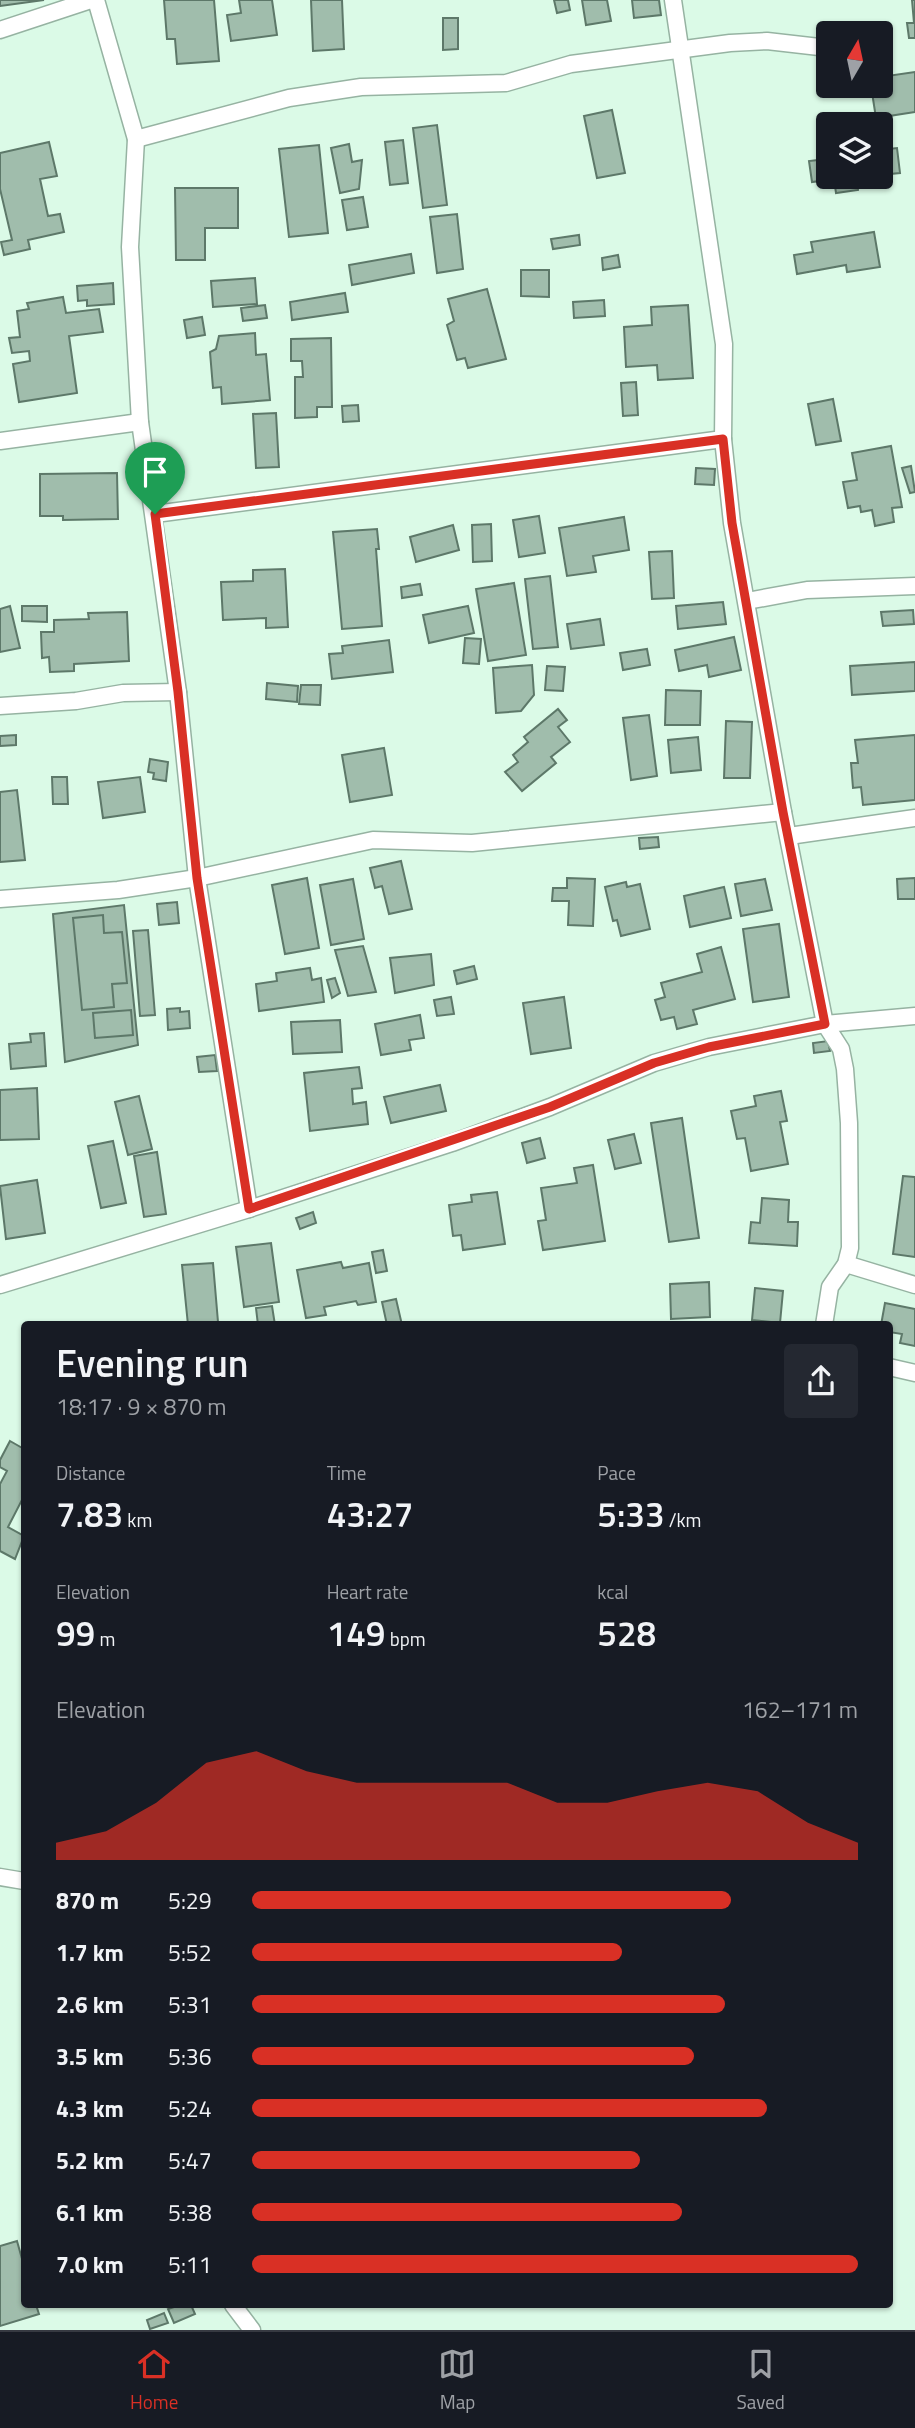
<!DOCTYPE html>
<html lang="en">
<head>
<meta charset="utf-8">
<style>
	:root { --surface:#171b24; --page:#242831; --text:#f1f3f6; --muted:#9ea1a6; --line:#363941; --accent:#d93025 }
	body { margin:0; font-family:"Titillium Web",sans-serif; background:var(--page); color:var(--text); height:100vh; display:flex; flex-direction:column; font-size:26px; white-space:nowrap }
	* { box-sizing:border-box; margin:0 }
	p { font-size:23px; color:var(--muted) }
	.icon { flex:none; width:38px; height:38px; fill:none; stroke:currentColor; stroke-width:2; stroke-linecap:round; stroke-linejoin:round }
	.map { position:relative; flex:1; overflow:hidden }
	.side { position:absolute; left:21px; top:1321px; width:872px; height:987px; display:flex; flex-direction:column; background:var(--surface); border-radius:7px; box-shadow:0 2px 5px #0004 }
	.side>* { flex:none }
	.needle { width:46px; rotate:9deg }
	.controls { position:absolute; left:816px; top:21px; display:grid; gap:14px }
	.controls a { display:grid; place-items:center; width:77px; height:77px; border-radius:7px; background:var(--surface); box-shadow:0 2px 5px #0004; font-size:35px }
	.pin { position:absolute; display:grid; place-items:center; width:60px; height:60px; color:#fff; margin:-72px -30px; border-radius:50% 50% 50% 0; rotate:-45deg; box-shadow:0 0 7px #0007 }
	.pin .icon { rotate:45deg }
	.round { display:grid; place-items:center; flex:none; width:74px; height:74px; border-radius:7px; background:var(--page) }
	.overview { display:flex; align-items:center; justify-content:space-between; height:119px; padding:0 35px }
	h1 { font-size:38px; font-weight:600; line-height:52px }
	.figures { display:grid; grid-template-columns:repeat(3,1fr); gap:10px; height:119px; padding:7px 35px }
	.figures div { display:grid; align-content:center }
	.figures b { font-size:35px; font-weight:600 }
	.figures small { font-size:19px; font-weight:400 }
	.figures p { font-size:19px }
	.chart { height:196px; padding:14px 35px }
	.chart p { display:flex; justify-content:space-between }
	.chart svg { width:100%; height:126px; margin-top:7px; fill:var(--accent); opacity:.7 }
	ul { padding:0 35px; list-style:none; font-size:23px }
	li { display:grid; grid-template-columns:112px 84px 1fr; align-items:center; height:52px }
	li i { height:18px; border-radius:9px; background:var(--accent) }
	.dock { display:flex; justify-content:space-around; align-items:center; height:98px; border-top:2px solid var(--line); background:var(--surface); font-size:19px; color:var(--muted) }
	.dock a { display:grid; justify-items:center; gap:4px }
	.dock .on { color:var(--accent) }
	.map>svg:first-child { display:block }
</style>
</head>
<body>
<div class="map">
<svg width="915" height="2330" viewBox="0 0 915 2330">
	<rect width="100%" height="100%" fill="#dbfae7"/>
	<g fill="#a0bdac" stroke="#5d7869" stroke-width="2">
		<path d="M0,0H44L0,6Z"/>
		<path d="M164,0H214L219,61L177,64L175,39H167Z"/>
		<path d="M239,0H272L277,35L231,41L227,15L241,13Z"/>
		<path d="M311,0H342L344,49L313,51Z"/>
		<path d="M554,0H568L570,10L557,13Z"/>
		<path d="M582,0H607L611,21L586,25Z"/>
		<path d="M632,0H659L661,15L634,18Z"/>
		<path d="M912,0H915V38H909L907,23H914Z"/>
		<path d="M443,18H458V49L443,50Z"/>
		<path d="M915,72V112L876,118L871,86H880V77Z"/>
		<path d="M612,110L625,173L597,178L584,116Z"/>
		<path d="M437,125L447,205L423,208L413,128Z"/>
		<path d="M403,140L408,183L390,185L385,142Z"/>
		<path d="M49,142L57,176L40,179L48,216L60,214L64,232L28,240L30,249L4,255L1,242L12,240L0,189V153Z"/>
		<path d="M349,144L352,162L362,160L359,189L340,193L331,148Z"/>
		<path d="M319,145L328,233L289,237L279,149Z"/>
		<path d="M828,147V177H861H857L858,190L836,193L834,179L812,182L809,161L826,159L825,148Z"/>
		<path d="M897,148L900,173L880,175V150Z"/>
		<path d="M175,188H238V228H205V260H176Z"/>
		<path d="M363,197L368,227L347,230L342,200Z"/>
		<path d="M457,214L463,269L437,273L430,217Z"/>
		<path d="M874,232L880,267L847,272L846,265L797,274L794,255L813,252L811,242Z"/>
		<path d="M579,235L580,245L553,249L551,239Z"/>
		<path d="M411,254L414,273L352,285L349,265Z"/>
		<path d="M618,255L620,267L603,270L602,258Z"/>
		<path d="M521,270H549V297L521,296Z"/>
		<path d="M255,278L257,304L213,307L211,281Z"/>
		<path d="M113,283L114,304L87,306V300L78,301L77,286Z"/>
		<path d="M487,289L506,359L468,368L465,358L457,360L447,325L454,321L448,299Z"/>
		<path d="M345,293L348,312L292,320L290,302Z"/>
		<path d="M63,297L66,313L99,309L103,332L69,336L77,393L19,402L13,364L30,361L29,351L12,353L9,338L20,337L17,311L29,309L27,303Z"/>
		<path d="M604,300L605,316L574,318L573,302Z"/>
		<path d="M265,305L267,318L243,321L241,308Z"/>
		<path d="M688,305L693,378L658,380L657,365L626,367L624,327L652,325L651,307Z"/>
		<path d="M202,317L205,335L187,338L184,320Z"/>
		<path d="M255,333L256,355L266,354L270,400L222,404L221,387L213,388L210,352L216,349L219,336Z"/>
		<path d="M331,338L332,407H317V417L295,418V377H303L302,361H291V339Z"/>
		<path d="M636,382L638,415L623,416L621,383Z"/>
		<path d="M833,399L841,441L816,445L808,404Z"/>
		<path d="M358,405L359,421L343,422L342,406Z"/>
		<path d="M276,413L279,467L256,468L253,414Z"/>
		<path d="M891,446L902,507L892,508L894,522L875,526L872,510L861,512L860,506L848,508L843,482L857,480L852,453Z"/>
		<path d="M911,466L915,492L910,493L902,468Z"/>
		<path d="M696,468L715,469L714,485L695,484Z"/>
		<path d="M117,473L118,519L63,520V516H40V474Z"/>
		<path d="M539,516L545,553L519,557L513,520Z"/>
		<path d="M624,517L629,550L593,556L596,572L567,576L559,528Z"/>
		<path d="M491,524L492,561L473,562L472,525Z"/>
		<path d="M453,525L459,550L416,562L410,537Z"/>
		<path d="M377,529L379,549H376L382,626L342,629L333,532Z"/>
		<path d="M672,551L674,598L652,599L649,552Z"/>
		<path d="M285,569L288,627L266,628V618L223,620L221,582L253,581V570Z"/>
		<path d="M550,576L558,647L533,649L525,579Z"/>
		<path d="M514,583L526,655L488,661L476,589Z"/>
		<path d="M420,584L422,595L402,598L401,587Z"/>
		<path d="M723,602L726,624L678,629L676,606Z"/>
		<path d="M10,606L20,648L0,652V609Z"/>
		<path d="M22,606H47V622L22,621Z"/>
		<path d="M468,606L474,633L429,643L423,615Z"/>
		<path d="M913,610L914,624L883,626L881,612Z"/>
		<path d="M127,612L129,661L74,664V671L50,672L49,657L42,658L41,632H54V620L89,619L88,613Z"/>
		<path d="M600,619L604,645L571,649L567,624Z"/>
		<path d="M734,637L741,670L709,677L707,665L679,671L675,650Z"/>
		<path d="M465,638L481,639L479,664L463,663Z"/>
		<path d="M389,640L393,672L332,679L329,654L343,653L342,646Z"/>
		<path d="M647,649L650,665L623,670L620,653Z"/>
		<path d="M915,662V691L852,695L850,666Z"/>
		<path d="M532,665L534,695L521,711L496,713L493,668Z"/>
		<path d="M547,666L565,667L563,691L545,690Z"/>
		<path d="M267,683L298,686L297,702L266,699Z"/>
		<path d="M301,685H321L320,705L299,704Z"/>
		<path d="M666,690L701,691L700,725H665Z"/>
		<path d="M558,709L567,720L558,727L570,742L551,757L556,763L522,791L505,772L518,762L513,755L528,742L524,737Z"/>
		<path d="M649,715L657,776L631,780L623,718Z"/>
		<path d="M726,721L752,722L750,778H724Z"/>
		<path d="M16,735V745L0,746V736Z"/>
		<path d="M915,735V800L863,805L861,787L853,788L851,763H858L855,740Z"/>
		<path d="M698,737L701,770L671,773L668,740Z"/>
		<path d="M384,748L392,795L350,802L342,755Z"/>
		<path d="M150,759L168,762L166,781L153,779L154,773L148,772Z"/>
		<path d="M52,777H67L68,804H53Z"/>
		<path d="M140,777L145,812L103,818L98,782Z"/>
		<path d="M17,790L25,860L0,862V792Z"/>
		<path d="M658,837L659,847L640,849L639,838Z"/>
		<path d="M401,861L412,909L389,914L382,886L375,888L370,868Z"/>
		<path d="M307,878L319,948L285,954L272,885Z"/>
		<path d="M567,878L595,879L593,926L568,925L569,901H552L553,888H567Z"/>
		<path d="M915,878V899H898L897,879Z"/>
		<path d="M353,879L364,939L331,945L320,885Z"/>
		<path d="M765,879L772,910L741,916L735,884Z"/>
		<path d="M626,882L627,887L640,884L650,929L621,936L617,920L613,921L605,887Z"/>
		<path d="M724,887L731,918L690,927L684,896Z"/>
		<path d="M177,902L179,923L159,925L157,904Z"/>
		<path d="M124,905L138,1045L65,1062L53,914Z"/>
		<path d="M103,915L104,933L122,932L127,983L112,984L114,1007L82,1010L73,918Z"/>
		<path d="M779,924L789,997L753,1002L743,929Z"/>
		<path d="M148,930L155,1015L140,1016L133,931Z"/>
		<path d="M363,946L376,992L348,996L335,950Z"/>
		<path d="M721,947L735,999L693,1010L697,1024L677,1029L674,1017L661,1020L655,1000L665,997L661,983L702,972L697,954Z"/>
		<path d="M431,954L434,985L395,993L390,958Z"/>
		<path d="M474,966L477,979L457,984L454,971Z"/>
		<path d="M310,968L312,980L321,978L324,1002L259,1011L256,984L277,981L276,973Z"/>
		<path d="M335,978L340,993L332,998L327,980Z"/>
		<path d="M451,997L454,1014L437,1016L434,1000Z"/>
		<path d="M564,997L571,1048L531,1054L523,1003Z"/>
		<path d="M180,1008V1012L189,1011L190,1028L168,1030L167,1009Z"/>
		<path d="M131,1010L133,1035L95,1038L93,1013Z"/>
		<path d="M420,1015L424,1038L409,1040L411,1050L381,1055L375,1024Z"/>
		<path d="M340,1020L342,1052L293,1054L291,1022Z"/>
		<path d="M44,1033L46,1066L11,1069L9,1044L31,1042L30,1034Z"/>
		<path d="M828,1041L830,1051L814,1053L813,1043Z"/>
		<path d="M215,1055L217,1071L199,1072L197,1057Z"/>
		<path d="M359,1067L362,1088L352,1089L353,1104L366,1102L368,1124L310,1131L304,1073Z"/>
		<path d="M440,1085L446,1111L391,1123L384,1097Z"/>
		<path d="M37,1088L39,1139L0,1140V1090Z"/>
		<path d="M781,1091L787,1121L780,1122L788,1164L751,1171L745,1138L737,1139L731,1111L756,1106L754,1096Z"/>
		<path d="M139,1096L152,1149L128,1155L115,1102Z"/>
		<path d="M682,1118L699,1238L669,1242L651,1123Z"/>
		<path d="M634,1134L641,1163L615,1169L608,1140Z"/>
		<path d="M540,1138L545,1158L527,1163L522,1143Z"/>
		<path d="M113,1141L126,1203L101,1208L88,1146Z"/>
		<path d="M157,1152L166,1214L144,1217L134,1156Z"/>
		<path d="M593,1165L605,1241L543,1250L538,1221L546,1220L541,1188L577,1183L574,1168Z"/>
		<path d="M903,1176L915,1177V1257L893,1254Z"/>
		<path d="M37,1180L45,1233L6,1239L0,1186Z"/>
		<path d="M497,1192L505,1244L463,1250L461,1235L453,1236L449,1205L472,1202L471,1195Z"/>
		<path d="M762,1198L789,1200L788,1222H798L797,1246L749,1243L751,1222L760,1223Z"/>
		<path d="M313,1212L316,1223L300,1229L296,1218Z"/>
		<path d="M271,1243L279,1302L244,1307L236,1247Z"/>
		<path d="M383,1250L387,1271L376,1273L372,1252Z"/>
		<path d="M341,1262L343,1268L369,1263L376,1302L358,1305L356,1301L324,1307L326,1315L306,1318L297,1270Z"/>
		<path d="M213,1263L218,1322L188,1325L182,1265Z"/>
		<path d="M709,1282L710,1317L671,1319L670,1284Z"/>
		<path d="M755,1288L783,1291L780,1323L752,1320Z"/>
		<path d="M396,1299L402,1325H387L382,1302Z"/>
		<path d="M885,1303L915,1309V1346L900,1343L902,1334L889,1332V1325H881Z"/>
		<path d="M272,1306L275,1325H258L256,1308Z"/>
		<path d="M10,1441L24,1449V1496L8,1527L24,1536L15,1559L0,1551V1484L7,1471L0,1467V1460Z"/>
		<path d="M17,2241L24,2266V2305H36L39,2314L0,2326V2246Z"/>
		<path d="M180,2305H191L195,2314L174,2323L168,2309Z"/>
		<path d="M164,2313L168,2323L150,2329L147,2320Z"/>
	</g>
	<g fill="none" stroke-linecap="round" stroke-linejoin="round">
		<defs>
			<g id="street">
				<path d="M96,0L136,139L130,247L140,422L178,692L197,878L249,1209"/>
				<path d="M673,0L724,344L723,439L732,523L783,812L825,1024L841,1049L845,1069L849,1123L850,1248L846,1264L830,1287L824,1325"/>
				<path d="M0,30L91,0"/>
				<path d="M136,139L289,98L361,87L506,83L571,64L730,43L767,41L828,48"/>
				<path d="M0,441L140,422"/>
				<path d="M155,514L723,439"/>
				<path d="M747,601L807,590L915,586"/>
				<path d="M0,706L76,701L123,693L178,692"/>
				<path d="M789,836L915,818"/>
				<path d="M0,899L118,890L197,878L373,840L472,843L783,812"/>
				<path d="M846,1264L915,1285"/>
				<path d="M0,1285L249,1209L452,1143L550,1107L654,1063L709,1047L825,1024L915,1016"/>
				<path d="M889,1367L915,1373"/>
				<path d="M0,1877L24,1881"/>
				<path d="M233,2305L252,2330"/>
			</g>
		</defs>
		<use href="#street" stroke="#96b3a2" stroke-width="19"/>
		<use href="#street" stroke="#fff" stroke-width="16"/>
	</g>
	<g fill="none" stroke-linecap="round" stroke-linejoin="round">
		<defs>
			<path id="route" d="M723,439L732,523L783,812L825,1024L709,1047L654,1063L550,1107L249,1209L197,878L178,692L155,514Z"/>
		</defs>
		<use href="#route" stroke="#fff" stroke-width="14"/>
		<use href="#route" stroke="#d93025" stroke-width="9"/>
	</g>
</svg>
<div class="controls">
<a><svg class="needle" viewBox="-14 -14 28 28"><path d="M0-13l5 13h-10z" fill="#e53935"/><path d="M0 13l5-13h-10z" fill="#9ea1a6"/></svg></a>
<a><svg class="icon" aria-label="layers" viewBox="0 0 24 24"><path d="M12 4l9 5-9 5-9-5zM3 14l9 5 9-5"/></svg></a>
</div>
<div class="pin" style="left:155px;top:514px;background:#1e9e55"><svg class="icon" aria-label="arrive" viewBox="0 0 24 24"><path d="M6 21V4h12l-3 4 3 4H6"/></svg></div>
<section class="side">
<div class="overview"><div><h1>Evening run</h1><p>18:17 · 9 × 870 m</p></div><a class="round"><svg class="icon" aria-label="share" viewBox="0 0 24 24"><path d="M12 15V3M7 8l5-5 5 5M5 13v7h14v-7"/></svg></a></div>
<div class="figures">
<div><p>Distance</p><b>7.83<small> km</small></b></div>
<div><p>Time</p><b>43:27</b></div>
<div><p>Pace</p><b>5:33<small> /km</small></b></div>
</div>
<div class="figures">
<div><p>Elevation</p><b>99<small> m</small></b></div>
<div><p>Heart rate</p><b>149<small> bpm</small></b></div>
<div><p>kcal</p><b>528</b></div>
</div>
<div class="chart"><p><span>Elevation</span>162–171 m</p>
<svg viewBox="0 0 160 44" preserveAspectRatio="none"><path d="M0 44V38L10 34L20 24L30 10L40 6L50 13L60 17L70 17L80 17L90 17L100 24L110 24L120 20L130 17L140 20L150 31L160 38V44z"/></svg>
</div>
<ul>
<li><b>870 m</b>5:29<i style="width:79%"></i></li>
<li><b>1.7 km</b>5:52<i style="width:61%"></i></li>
<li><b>2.6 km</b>5:31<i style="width:78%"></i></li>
<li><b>3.5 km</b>5:36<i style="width:73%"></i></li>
<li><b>4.3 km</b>5:24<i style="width:85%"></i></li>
<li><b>5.2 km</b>5:47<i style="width:64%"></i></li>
<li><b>6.1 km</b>5:38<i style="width:71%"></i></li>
<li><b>7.0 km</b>5:11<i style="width:100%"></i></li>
</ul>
</section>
</div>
<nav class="dock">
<a class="on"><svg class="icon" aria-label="home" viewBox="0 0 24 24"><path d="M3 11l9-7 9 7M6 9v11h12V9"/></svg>Home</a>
<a><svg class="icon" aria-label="map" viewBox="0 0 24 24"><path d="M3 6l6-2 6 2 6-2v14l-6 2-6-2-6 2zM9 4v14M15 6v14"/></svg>Map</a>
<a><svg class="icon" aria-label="saved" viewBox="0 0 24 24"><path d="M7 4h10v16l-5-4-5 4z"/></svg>Saved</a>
</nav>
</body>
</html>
